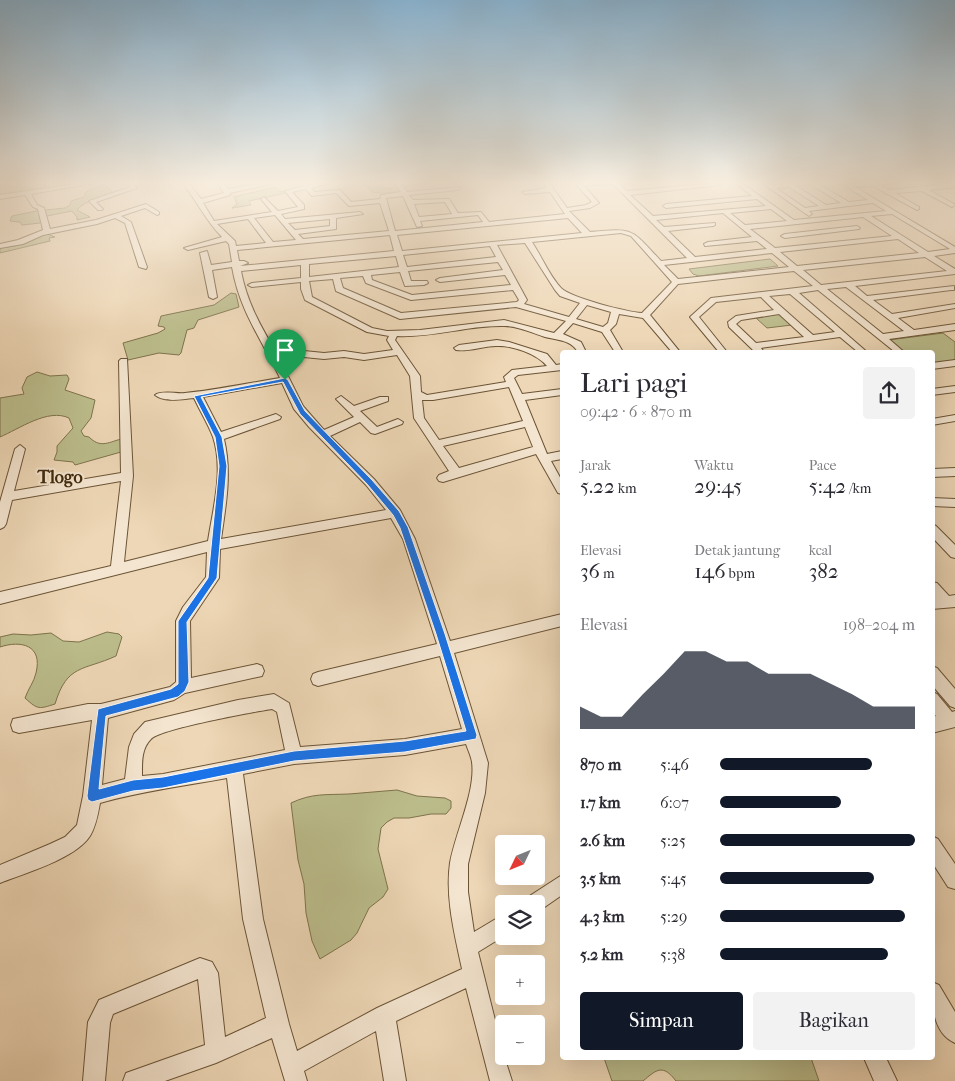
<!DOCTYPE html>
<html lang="id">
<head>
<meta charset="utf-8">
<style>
	:root { --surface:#fff; --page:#f2f2f3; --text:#2b2b33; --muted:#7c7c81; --accent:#111827 }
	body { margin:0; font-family:"IM FELL French Canon",serif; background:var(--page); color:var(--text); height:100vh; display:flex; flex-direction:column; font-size:19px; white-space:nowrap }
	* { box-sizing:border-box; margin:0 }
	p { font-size:16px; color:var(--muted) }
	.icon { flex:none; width:28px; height:28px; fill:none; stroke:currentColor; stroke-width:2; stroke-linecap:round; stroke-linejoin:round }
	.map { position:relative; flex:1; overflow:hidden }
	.side { position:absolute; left:560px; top:350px; width:375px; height:710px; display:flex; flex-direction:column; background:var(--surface); border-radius:5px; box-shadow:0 5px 20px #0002 }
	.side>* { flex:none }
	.needle { width:32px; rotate:227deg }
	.tools { position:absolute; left:495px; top:835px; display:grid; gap:10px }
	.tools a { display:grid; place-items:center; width:50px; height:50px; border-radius:5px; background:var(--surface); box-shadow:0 5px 20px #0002; font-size:25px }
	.pin { position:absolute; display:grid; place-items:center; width:42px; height:42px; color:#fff; margin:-51px -21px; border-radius:50% 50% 50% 0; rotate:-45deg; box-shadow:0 0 5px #0007 }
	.pin .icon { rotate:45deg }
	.round { display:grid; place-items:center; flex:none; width:52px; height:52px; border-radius:5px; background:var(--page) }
	.summary { display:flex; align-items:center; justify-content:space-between; height:85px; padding:0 20px }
	h1 { font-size:28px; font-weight:600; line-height:38px }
	.stats { display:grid; grid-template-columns:repeat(3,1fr); gap:8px; height:85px; padding:5px 20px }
	.stats div { display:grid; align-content:center }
	.stats b { font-size:21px; font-weight:600 }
	.stats small { font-size:14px; font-weight:400 }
	.stats p { font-size:14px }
	.chart { height:140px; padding:10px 20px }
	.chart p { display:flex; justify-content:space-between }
	.chart svg { width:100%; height:90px; margin-top:5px; fill:var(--accent); opacity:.7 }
	.cta { display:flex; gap:10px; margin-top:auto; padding:10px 20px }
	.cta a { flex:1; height:58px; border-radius:5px; background:var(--accent); color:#fff; font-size:20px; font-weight:600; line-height:58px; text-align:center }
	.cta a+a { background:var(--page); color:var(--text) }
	ul { padding:0 20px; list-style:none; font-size:16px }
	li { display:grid; grid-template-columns:80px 60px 1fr; align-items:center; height:38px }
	li i { height:12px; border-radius:6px; background:var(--accent) }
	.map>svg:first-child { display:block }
</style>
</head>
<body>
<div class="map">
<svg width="955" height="1081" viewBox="0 0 955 1081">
	<rect width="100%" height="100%" fill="#eed7b6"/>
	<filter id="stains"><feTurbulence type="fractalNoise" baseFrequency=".004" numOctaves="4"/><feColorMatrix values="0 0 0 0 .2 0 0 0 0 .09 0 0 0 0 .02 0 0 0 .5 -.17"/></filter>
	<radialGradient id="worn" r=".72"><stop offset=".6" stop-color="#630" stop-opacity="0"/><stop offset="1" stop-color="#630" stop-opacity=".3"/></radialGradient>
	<g fill="#bcbd8c" stroke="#7e734c">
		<path d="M18,181H57L47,182L45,189L0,196V185Z"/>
		<path d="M362,181H392L382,184L381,185L385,189C401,187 416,181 432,181L406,187L405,190C394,193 383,194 372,192Z"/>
		<path d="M105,184L112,192C102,201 87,198 77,210L90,217L77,220V217L72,211L42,217L40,223L22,225L20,222L10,221L12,216L36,211L65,208L70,205L71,201L84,197L86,192Z"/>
		<path d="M276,187L280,192L285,191V193L249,201L251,205L232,208L237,204L234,197Z"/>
		<path d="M47,234L55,237L49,238L50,241L0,253V248L14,246Z"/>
		<path d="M770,259L778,266L699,276L693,274L689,269Z"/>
		<path d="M231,293L236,294L239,307L198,320L194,328L187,330L181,353L179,355L159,353L128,360L123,343L158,333L165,329L164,327L158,326L161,316L214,305Z"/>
		<path d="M778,314L792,325L767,328L756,318Z"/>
		<path d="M943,333L955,342V362L933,366L932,352H904L889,340Z"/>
		<path d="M37,372L50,376L67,375L69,379L65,390L95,400L91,418L81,431L84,436L89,437C100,448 107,443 121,439V452L75,465L73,462L54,460L57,452V446L73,428L69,418C48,408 19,429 0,437V398L24,394L22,388L27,377Z"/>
		<path d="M107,632L119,634L122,637L116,656C83,671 67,664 55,704C39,709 38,710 25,698C28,689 34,682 36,673C43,645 21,640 0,647V637L13,634L31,635L51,633L63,641L79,642Z"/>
		<path d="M397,790L417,796L445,798L451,801V808L446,814H431L409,818H394L387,822L381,828L378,849L388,889L383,897L369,908L357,933L351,940L320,959L312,941L306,913L304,884L298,860L291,803C312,793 326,795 349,794C365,793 381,791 397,790Z"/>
		<path d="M604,1058H811L819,1081H676C663,1064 657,1069 643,1081H612Z"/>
	</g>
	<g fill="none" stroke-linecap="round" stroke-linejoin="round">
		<defs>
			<g id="minor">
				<path d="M95,181H107L31,194L37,205L44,208L50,229L96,220L146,204L159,212V214L157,215L145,208L121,216L131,222L147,267L146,269L139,267L125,223L115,218L97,224L43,235L23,244L0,248V244L18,240L43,230L38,209L33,207L25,195L0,199V195Z"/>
				<path d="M124,181H130L137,188L96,202L103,209L102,210H98L89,201L130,187Z"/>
				<path d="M181,181H187L201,199L224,193L218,184L221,182L244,181L225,185L228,189L274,181H284L230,193V195L203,203L214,221L272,212L261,199L264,197L278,211L298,207L285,191L303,186L301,182L303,181H306L309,185L326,182V184L311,188L314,192L340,190L351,202L380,199L381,195L401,192L393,181H399L407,192L460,187L458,190L409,195L413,200L449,199L458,213L481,212L489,222L565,214L550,192L525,194L522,192L547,188L542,181H548L567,208L586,205L592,202L573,181H579L581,183L634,181L631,183L619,184L627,191L717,183L720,185L630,195L653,216L766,206L757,199L666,208L663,206L666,204L752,196L733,181H739L794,220L886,211L873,203L809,211L812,214L809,216L759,181H765L772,185L813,181L849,202L868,200L837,181H844L850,184L909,181L880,185L889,190L955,183V187L929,190L954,204L955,205L952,207L922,191L895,193L919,207V209L917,210L873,186L855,187L955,247V253L934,256L955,269V274L855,286L867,296L954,286V290H951L873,300L892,314L955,304V308L898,318L914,330L955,324V330L889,339L904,352H895L818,290L799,293L867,352H858L840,337L761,348L764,352H755L729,327L728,322L736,316L774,310L761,297L716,302L699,317L727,352H719L690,317L711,298L813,286L794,271L678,284L650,315L680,352H672L643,318L619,314L616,324L610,330L623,352H615L602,332L573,323L563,334L581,342L586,352H578C571,340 558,340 545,337C532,333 519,326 504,326C468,325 433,338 397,336L395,340L420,376L421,392L427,395L506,382L504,377L512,370L547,366C537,354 512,345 496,346C483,346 469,352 456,350L454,348L459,345L497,340L509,342L547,354L556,365L562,364V370L518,375L514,378L522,394L562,389V395L525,400L547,454L562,451V459L551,461L562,481V494L558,493L536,454L443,482L439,481L437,478L439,475L449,471L414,418L410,376L397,355L364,360L344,357L324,359L304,357L281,362L303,406L324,430L354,417L336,399L341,396L354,406L380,397H388V401L360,411L377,427L398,419L403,422L402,424L375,434L371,433L360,422L330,436L374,479L400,510L415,539L450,641L562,614V626L454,653L488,763L485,793L468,864V892L474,932L504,914V936L478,952L504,1056L512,1081H490L466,988L396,1021L406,1081H384L376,1031L304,1071L307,1081H285L272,1038L216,1063L165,1081H123L126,1073L205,1045L198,979L113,1014L110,1023L105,1081H83L88,1022L99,1000L200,958L212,962L218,973L225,1037L266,1018L243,919L227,778C184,786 141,791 100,803C98,814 96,826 90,836C75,859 25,873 0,883V865L50,844L65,837L77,825L83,796L92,720L19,733L13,731L11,725L13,719L88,704H101L170,687L176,682V621L183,607L206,577L207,552L0,604V592L111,566L121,481L12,500L6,524L4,527L0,529V502L15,449L20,445L25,449L14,491L121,473L119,361L121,359H127L133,476L124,562L208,541C213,508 224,470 213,437C208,424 200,411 194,398C182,399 165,403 155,395C161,390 177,394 185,393C217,390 248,383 280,378C261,338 240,312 232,267L212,270L217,297L213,299L209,297L200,253L207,251L211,265L232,262L229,244L226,241L188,250L184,248L222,237C205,220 196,199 181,181ZM613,184L687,258L661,261C630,228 635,228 590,232L569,211L590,208L599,203L584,186ZM810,184L841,203L826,205L796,186ZM789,187L819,206L805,208L776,188ZM306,189L312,196L336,193L349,206L380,203L389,231L303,239L298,234L336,229V218L363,214L360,212L285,219L281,214L304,209V205L292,192ZM403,196L417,227L422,226L420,221L478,215L483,222L395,231L386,198ZM445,202L452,214L419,217L414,204ZM771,209L787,221L745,225L730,213ZM723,213L752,237L708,242L704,244L705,246L757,241L767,249L695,257L668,231L713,226L715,225V223L664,227L656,220ZM892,214L950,249L928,252L871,216ZM275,215L296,240L273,242L254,218ZM863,217L892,236L775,248L750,229ZM568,218L582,233L402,251L397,235ZM248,219L266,243L236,246L235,241L217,224ZM330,219V226L295,230L288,223ZM621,233L631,236L672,282L642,313C627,312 571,298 561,288C549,275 542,257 532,242ZM390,235L394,251L240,266L248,263L244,261H239L237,250ZM898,239L919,253L797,266L780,252ZM525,243L555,290L560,296L580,303L569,317L524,304L527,300L497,245ZM490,246L496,257L407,267L403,255ZM772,253L789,267L678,279L664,265ZM396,256L399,267L309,277V264ZM925,257L947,271L821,285L803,270ZM498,262L503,270L440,278L436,280L440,282L505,275L511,285L412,295L372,280L371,275L400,272L405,286L424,285L428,283L427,281H411L408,271ZM301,265V278L252,283L248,285L252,287L301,282V289L305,300L367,332L389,336L387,340L393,350L364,354L344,351L324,353L304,351L279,357C262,329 247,303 241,271ZM363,276L366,283L411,300L513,290L519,300L517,302L401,313L343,288L340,278ZM333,279L336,291L400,319L516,307L566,321L554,333L504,320L420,330L387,331L372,328L312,297L309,281ZM846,287L904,331L883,334L827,289ZM790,294L835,332L813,335L769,296ZM587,305L611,312L608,323L603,327L576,319ZM779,314L804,337L756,343L736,324L741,320ZM282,383L294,409L309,427L366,485L386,510L221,539C226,505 232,472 224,439L280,419L281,417L276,414L221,432L203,397ZM509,387L523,421L439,440L424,418L422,400H433ZM525,427L533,447L459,468L443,446ZM391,518L403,539L437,644L318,672L313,674L311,679L313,684L318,686L440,656L462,729L405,739L300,747L289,703L274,694L238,700L145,722L134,734L129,747L125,779L102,785L108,718L174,700L185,693L262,676L264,671L262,666L257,664L191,678L190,621L219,578L220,549ZM272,709L277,712L285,750L163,774L142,776C142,763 141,749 151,739C160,729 253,712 272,709ZM466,744C468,750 471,756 472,762C476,791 455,834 450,863C445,898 455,936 462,969L377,1008L297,1051L289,1024L263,919L243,774L294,764L405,755Z"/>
				<path d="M857,226L860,228L859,229L785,238L781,236L785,234Z"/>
				<path d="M955,360V366L932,369V363Z"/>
				<path d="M955,386V392L932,395V389Z"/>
				<path d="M955,415V421L932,425V419Z"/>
				<path d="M955,468V476L932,477V469Z"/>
				<path d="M932,498L955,499V507L932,506Z"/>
				<path d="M932,524L936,526L955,545V558L951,557L932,537Z"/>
				<path d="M932,582L937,583L949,596L955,595V607L932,609Z"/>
				<path d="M932,666L937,668L955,689V708L950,706L932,685Z"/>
				<path d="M932,692L937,694L952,712L955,711V727L932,733V717L936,716L932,712Z"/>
				<path d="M932,836L938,839L955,864V889L948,887L932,862Z"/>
				<path d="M562,875V895L536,913V904H526L528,897Z"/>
				<path d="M932,982L939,985L955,1012V1043C932,1033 932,1003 932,982Z"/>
				<path d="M864,1058H886L897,1081H874Z"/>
			</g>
		</defs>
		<use href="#minor" stroke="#6b5436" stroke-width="2"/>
		<use href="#minor" fill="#f4e5d0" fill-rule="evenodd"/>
	</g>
	<linearGradient id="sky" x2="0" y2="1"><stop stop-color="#89b5d4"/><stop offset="0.55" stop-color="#f7edde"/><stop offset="1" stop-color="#f7edde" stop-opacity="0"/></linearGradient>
	<rect width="955" height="332" fill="url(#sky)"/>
	<path fill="#1a73e8" stroke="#fff" fill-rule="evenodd" d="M285,378L288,380L305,411L372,480L399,511L408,527L445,634L477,735L476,739L405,752L294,761L163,788L133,791L92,802L88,800L87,796L98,709L171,689L178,684V621L208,578L219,466L215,437L194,396ZM283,382L300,414L367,484L393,515L400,528L436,634L466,731L405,741L294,751L163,777L133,780L99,789L106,716L178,697L185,691L189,682L187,622L217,578L227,466L222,437L201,397Z"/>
	<g text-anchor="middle" stroke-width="4" stroke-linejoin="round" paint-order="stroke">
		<g font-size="18" font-weight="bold" fill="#3f290b" stroke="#f4e5d0">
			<text x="60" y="483">Tlogo</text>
		</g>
	</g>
	<rect width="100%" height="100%" filter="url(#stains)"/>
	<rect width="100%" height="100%" fill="url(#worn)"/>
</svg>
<div class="tools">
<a><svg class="needle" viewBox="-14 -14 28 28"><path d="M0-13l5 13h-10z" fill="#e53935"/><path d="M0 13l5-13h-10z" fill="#7c7c81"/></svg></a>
<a><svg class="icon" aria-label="layers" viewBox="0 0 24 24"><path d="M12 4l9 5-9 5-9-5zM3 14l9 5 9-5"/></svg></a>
<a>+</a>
<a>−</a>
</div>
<div class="pin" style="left:285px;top:380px;background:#1e9e55"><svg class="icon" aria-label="arrive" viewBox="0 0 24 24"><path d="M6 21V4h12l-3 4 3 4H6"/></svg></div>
<section class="side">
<div class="summary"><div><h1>Lari pagi</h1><p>09:42 · 6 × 870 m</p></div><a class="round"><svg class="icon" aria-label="share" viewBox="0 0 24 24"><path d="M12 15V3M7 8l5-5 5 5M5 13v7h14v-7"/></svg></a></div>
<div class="stats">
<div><p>Jarak</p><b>5.22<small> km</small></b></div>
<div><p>Waktu</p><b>29:45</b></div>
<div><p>Pace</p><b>5:42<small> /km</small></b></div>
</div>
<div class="stats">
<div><p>Elevasi</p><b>36<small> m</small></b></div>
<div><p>Detak jantung</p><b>146<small> bpm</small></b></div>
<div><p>kcal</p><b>382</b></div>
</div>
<div class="chart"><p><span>Elevasi</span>198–204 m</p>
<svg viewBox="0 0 160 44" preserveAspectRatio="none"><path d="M0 44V33L10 38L20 38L30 27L40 17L50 6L60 6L70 11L80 11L90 17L100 17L110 17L120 22L130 27L140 33L150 33L160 33V44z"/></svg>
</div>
<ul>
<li><b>870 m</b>5:46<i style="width:78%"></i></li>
<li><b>1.7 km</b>6:07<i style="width:62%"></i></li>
<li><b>2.6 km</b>5:25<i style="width:100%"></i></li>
<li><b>3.5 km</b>5:45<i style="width:79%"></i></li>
<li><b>4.3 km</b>5:29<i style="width:95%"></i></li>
<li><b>5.2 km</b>5:38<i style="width:86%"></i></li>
</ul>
<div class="cta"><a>Simpan</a><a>Bagikan</a></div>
</section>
</div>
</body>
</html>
